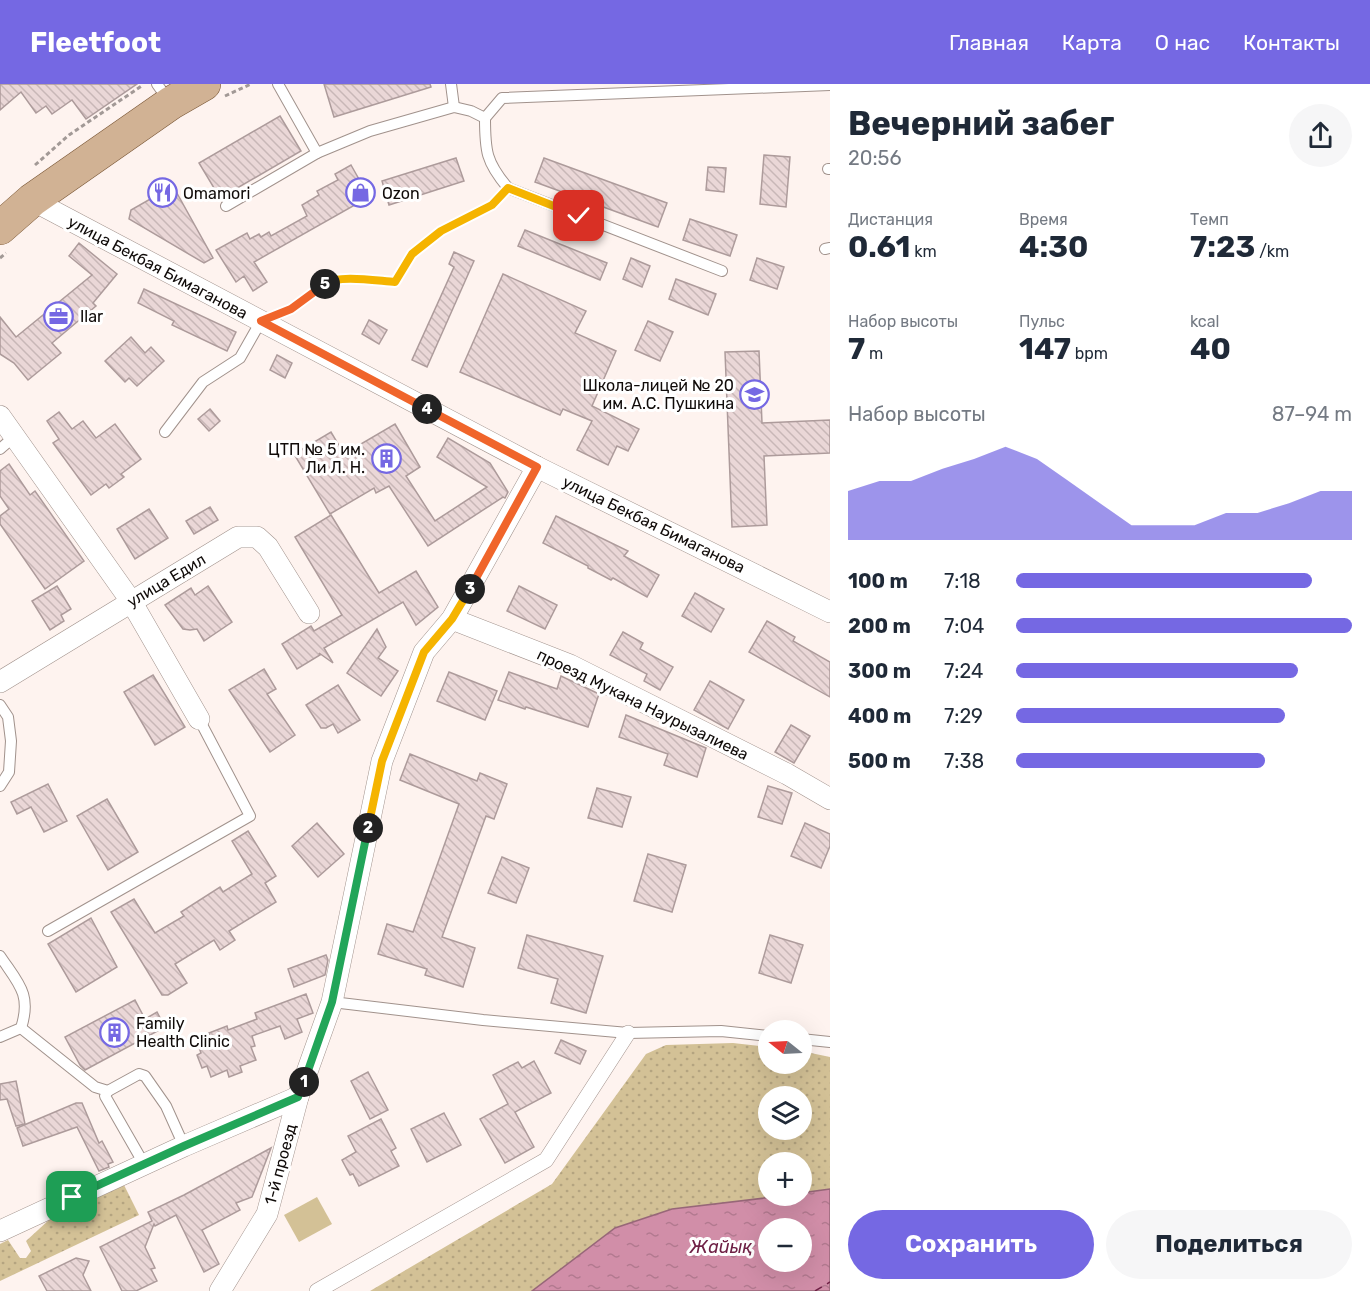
<!DOCTYPE html>
<html lang="ru">
<head>
<meta charset="utf-8">
<style>
	:root { --surface:#fff; --page:#f6f6f7; --text:#1f2937; --muted:#747a83; --accent:#7568e3 }
	body { margin:0; font-family:Rubik,sans-serif; background:var(--page); color:var(--text); height:100vh; display:flex; flex-direction:column; font-size:22px; white-space:nowrap }
	* { box-sizing:border-box; margin:0 }
	p { font-size:20px; color:var(--muted) }
	.icon { flex:none; width:33px; height:33px; fill:none; stroke:currentColor; stroke-width:2; stroke-linecap:round; stroke-linejoin:round }
	.map { position:relative; flex:1; overflow:hidden }
	.panel { display:flex; flex-direction:column; background:var(--surface); width:540px }
	.panel>* { flex:none }
	.needle { width:39px; rotate:288deg }
	.tools { position:absolute; left:758px; top:936px; display:grid; gap:12px }
	.tools a { display:grid; place-items:center; width:54px; height:54px; border-radius:50%; background:var(--surface); box-shadow:0 6px 24px #0002; font-size:30px }
	.pin { position:absolute; display:grid; place-items:center; width:51px; height:51px; color:#fff; margin:-26px; border-radius:12px; box-shadow:0 3px 9px #0006 }
	.km { position:absolute; width:30px; height:30px; margin:-15px; border-radius:50%; background:#222; color:#fff; font-size:16px; line-height:30px; text-align:center }
	.round { display:grid; place-items:center; flex:none; width:63px; height:63px; border-radius:32px; background:var(--page) }
	.overview { display:flex; align-items:center; justify-content:space-between; height:102px; padding:0 18px }
	h1 { font-size:33px; font-weight:700; line-height:45px }
	.metrics { display:grid; grid-template-columns:repeat(3,1fr); gap:9px; height:102px; padding:6px 18px }
	.metrics div { display:grid; align-content:center }
	.metrics b { font-size:30px; font-weight:700 }
	.metrics small { font-size:16px; font-weight:400 }
	.metrics p { font-size:16px }
	.chart { height:168px; padding:12px 18px }
	.chart p { display:flex; justify-content:space-between }
	.chart svg { width:100%; height:108px; margin-top:6px; fill:var(--accent); opacity:.7 }
	.cta { display:flex; gap:12px; margin-top:auto; padding:12px 18px }
	.cta a { flex:1; height:69px; border-radius:36px; background:var(--accent); color:#fff; font-size:24px; font-weight:700; line-height:69px; text-align:center }
	.cta a+a { background:var(--page); color:var(--text) }
	ul { padding:0 18px; list-style:none; font-size:20px }
	li { display:grid; grid-template-columns:96px 72px 1fr; align-items:center; height:45px }
	li i { height:15px; border-radius:8px; background:var(--accent) }
	header { display:flex; align-items:center; gap:36px; box-sizing:border-box; height:84px; padding:0 30px; background:var(--accent); color:#fff }
	header strong { font-size:28px }
	nav { display:flex; gap:33px; margin-inline-start:auto; font-size:21px }
	main { display:flex; flex:1; min-height:0 }
	.map>svg:first-child { display:block }
</style>
</head>
<body>
<header>
<strong>Fleetfoot</strong>
<nav><a>Главная</a><a>Карта</a><a>О нас</a><a>Контакты</a></nav>
</header>
<main>
<div class="map">
<svg width="830" height="1207" viewBox="0 0 830 1207">
	<defs>
		<pattern id="grass-dots" width="8" height="8" patternUnits="userSpaceOnUse" patternTransform="scale(1.5)"><rect width="8" height="8" fill="#d3c196"/><path d="M2 2h.1M6 6h.1" fill="none" stroke="#b4a480" stroke-width="1.8" stroke-linecap="round"/></pattern>
		<pattern id="water-ripples" width="26" height="14" patternUnits="userSpaceOnUse" patternTransform="scale(1.5)"><rect width="26" height="14" fill="#d18ea8"/><path d="M2 4q2-2 4 0t4 0M15 11q2-2 4 0t4 0" fill="none" stroke="#b2798f"/></pattern>
		<pattern id="building-back-hatch" width="6" height="6" patternUnits="userSpaceOnUse" patternTransform="scale(1.5)"><rect width="6" height="6" fill="#ead7d7"/><path d="M-1 5l2 2M0 0l6 6M5-1l2 2" fill="none" stroke="#c8b7b7"/></pattern>
	</defs>
	<rect width="100%" height="100%" fill="#fef3ef"/>
	<g fill="url(#grass-dots)" fill-rule="evenodd">
		<path d="M733,959L768,963V980H801V967L830,973V1105L801,1109V1078H768V1112H782L672,1125L615,1144L532,1207H370L552,1100L646,970L666,961ZM768,1012H801V1046H768Z"/>
		<path d="M124,1101L139,1131L0,1197V1160L8,1156L20,1174H26L31,1167L26,1157L50,1135Z"/>
	</g>
	<path fill="#d3c196" d="M317,1113L332,1140L299,1158L284,1131Z"/>
	<path fill="url(#water-ripples)" stroke="#976778" stroke-width="1.5" fill-rule="evenodd" d="M830,1105V1207H532L615,1144L672,1125L782,1112H801V1109ZM801,1144V1178H768V1144Z"/>
	<g fill="none" stroke-linecap="round" stroke-linejoin="round">
		<path stroke="#6f2146" stroke-width="1.5" stroke-dasharray="8 6" stroke-linecap="butt" d="M815,1207L830,1198"/>
	</g>
	<g fill="url(#building-back-hatch)" stroke="#ad9b9b" stroke-width="1.5">
		<path d="M0,0H137L86,35L72,16L52,30L46,22L36,29L21,8L0,26Z"/>
		<path d="M324,0H430L431,3L334,33Z"/>
		<path d="M280,32L301,67L220,114L199,79Z"/>
		<path d="M764,71L790,73L786,123L760,120Z"/>
		<path d="M456,74L464,97L389,121L382,97Z"/>
		<path d="M544,74L667,119L658,143L535,98Z"/>
		<path d="M351,81L369,113L254,178L267,198L253,207L244,192L236,198L216,166L247,149L250,155L259,150L261,153L269,148L271,152L307,132L302,121L319,111L317,107L338,96L335,90Z"/>
		<path d="M708,83L726,84L724,108L706,106Z"/>
		<path d="M173,102L213,174L204,179L129,135L131,126Z"/>
		<path d="M690,135L737,151L730,172L683,156Z"/>
		<path d="M525,146L607,179L600,196L518,162Z"/>
		<path d="M79,159L117,190L93,219L96,222L52,259L61,269L28,296L14,279L0,270V233L16,253L92,191L69,172Z"/>
		<path d="M454,168L474,177L427,283L412,276L454,183L449,180Z"/>
		<path d="M631,174L650,182L642,203L623,195Z"/>
		<path d="M757,174L784,183L777,205L750,196Z"/>
		<path d="M503,190L586,227L575,249L616,267L592,322L639,345L628,367L617,362L608,381L577,366L592,337L563,325L560,331L460,288Z"/>
		<path d="M676,195L716,210L708,231L669,215Z"/>
		<path d="M144,205L236,248L227,267L172,241L174,237L138,219Z"/>
		<path d="M369,236L387,246L379,260L362,250Z"/>
		<path d="M648,237L673,248L660,277L635,266Z"/>
		<path d="M131,253L145,269L151,263L164,277L137,302L129,294L125,298L105,277Z"/>
		<path d="M759,267L762,339L830,336V369L764,372L767,441L732,443L725,268Z"/>
		<path d="M277,271L292,279L285,294L270,286Z"/>
		<path d="M210,325L220,337L209,347L198,335Z"/>
		<path d="M59,328L72,345L83,337L96,354L115,340L141,375L121,390L124,393L109,404L106,400L91,411L53,359L59,355L47,337Z"/>
		<path d="M395,340L420,383L406,392L435,437L487,403L437,373L448,354L490,379L508,408L505,414L503,413L428,462L389,402L376,409L374,404L330,430L294,370L331,348L344,370Z"/>
		<path d="M9,380L30,411L35,407L84,477L45,505L0,440V432L9,425L0,412V387Z"/>
		<path d="M210,423L218,436L194,450L186,437Z"/>
		<path d="M149,425L168,454L135,475L117,445Z"/>
		<path d="M331,431L379,509L416,487L438,523L416,541L403,518L324,564L333,579L319,569L320,571L297,585L282,560L311,542L314,547L342,531L295,453Z"/>
		<path d="M556,432L628,467L624,472L659,491L647,513L613,494L611,496L588,484V482L543,459Z"/>
		<path d="M57,502L71,525L61,531L64,537L50,546L32,517Z"/>
		<path d="M208,502L232,538L204,557L197,545L190,546L183,545L165,521L191,504L195,511Z"/>
		<path d="M519,502L557,521L545,545L507,527Z"/>
		<path d="M695,509L724,525L711,548L682,532Z"/>
		<path d="M767,537L795,553L793,557L830,578V613L749,568Z"/>
		<path d="M377,545L386,563L378,574L398,587L381,612L347,589Z"/>
		<path d="M623,548L643,559L640,565L673,583L660,606L644,597L647,590L610,571Z"/>
		<path d="M264,585L276,605L267,610L295,651L270,668L229,606Z"/>
		<path d="M449,588L497,607L485,636L437,617Z"/>
		<path d="M509,588L557,605L561,592L599,610L588,643L526,623L525,625L498,616Z"/>
		<path d="M153,591L185,643L155,661L124,608Z"/>
		<path d="M710,597L744,616L728,645L694,626Z"/>
		<path d="M338,601L360,636L338,649L333,640L326,644H321L306,621Z"/>
		<path d="M626,631L706,664L697,693L664,681L668,670L619,653Z"/>
		<path d="M791,641L810,652L794,679L775,668Z"/>
		<path d="M410,670L477,697L480,689L507,700L494,735L486,732L442,853L475,864L463,903L425,891L427,885L378,870L387,840L413,848L459,720L400,696Z"/>
		<path d="M48,700L67,737L44,748L31,723L17,730L11,718Z"/>
		<path d="M768,702L792,709L782,740L758,733Z"/>
		<path d="M597,704L631,713L622,743L588,734Z"/>
		<path d="M107,715L138,768L108,786L77,732Z"/>
		<path d="M317,739L344,770L318,793L292,762Z"/>
		<path d="M805,739L830,750V762L821,784L791,772Z"/>
		<path d="M248,747L276,792L265,799L276,818L229,847L235,856L220,866L214,856L175,880L187,899L168,911H162L111,828L134,815L155,849L184,832L181,828L220,803L223,808L252,790L232,757Z"/>
		<path d="M648,770L686,781L672,828L634,817Z"/>
		<path d="M502,773L529,784L516,819L488,809Z"/>
		<path d="M91,834L117,883L76,908L48,860Z"/>
		<path d="M527,851L603,872L586,929L551,919L558,895L518,884Z"/>
		<path d="M770,851L803,861L791,899L759,889Z"/>
		<path d="M326,871L328,876L325,891L294,903L288,885Z"/>
		<path d="M306,910L313,929L297,935L302,948L285,955L280,942L252,952L255,962L251,963L256,976L240,982L242,988L229,993L227,986L211,993L207,982L202,984L197,971L201,969L197,958L210,953L209,949L227,942L228,946L257,935L255,929Z"/>
		<path d="M135,916L145,935L157,928L165,943L85,986L80,981L65,953Z"/>
		<path d="M561,956L586,967L580,980L555,969Z"/>
		<path d="M534,977L551,1009L515,1028L534,1063L505,1079L480,1035L508,1020L493,991L518,978L522,984Z"/>
		<path d="M368,988L388,1026L370,1035L351,997Z"/>
		<path d="M16,997L25,1040L16,1042L7,1015L0,1016V1000Z"/>
		<path d="M76,1019H82L99,1059L102,1057L113,1078L108,1080L109,1083L99,1087L77,1043L23,1062L17,1044Z"/>
		<path d="M444,1029L461,1061L427,1078L411,1045Z"/>
		<path d="M381,1035L396,1064L391,1067L399,1082L359,1102L353,1090L350,1091L342,1076L356,1068L348,1052Z"/>
		<path d="M271,1064L252,1113L236,1119L240,1126L202,1146L219,1180L204,1188L176,1131L155,1142L154,1140L145,1163L155,1184L151,1185L157,1197L136,1207H122L100,1163L152,1137L148,1128L184,1111Z"/>
		<path d="M76,1174L89,1177L83,1191L91,1207H47L39,1192Z"/>
	</g>
	<g fill="none" stroke-linecap="round" stroke-linejoin="round">
		<defs>
			<g id="service">
				<path d="M157,0L169,17"/>
				<path d="M278,0L317,69L370,47L454,23L471,27L485,34C485,67 486,78 508,104L722,187"/>
				<path d="M451,0L454,23"/>
				<path d="M485,34L502,14L830,1"/>
				<path d="M828,85H830"/>
				<path d="M226,122L317,69"/>
				<path d="M825,165L830,164"/>
				<path d="M165,348L203,298L240,274L261,237"/>
				<path d="M0,365L15,352"/>
				<path d="M0,621L8,633L11,657L9,688L0,702"/>
				<path d="M48,847L250,732L199,635"/>
				<path d="M0,872C18,899 32,910 21,944L0,953"/>
				<path d="M332,918L483,936L628,949L721,947L768,952"/>
				<path d="M21,944L95,1003L108,1007L139,990L145,992L166,1022L184,1062"/>
				<path d="M801,955L830,958"/>
				<path d="M108,1007L105,1012L144,1080"/>
			</g>
			<path id="pedestrian" d="M317,1207L546,1076L628,949"/>
			<g id="minor">
				<path d="M32,116L537,383L830,528"/>
				<path d="M0,332L131,517L199,635"/>
				<path d="M452,535L570,581L787,690L830,715"/>
				<path d="M0,598L238,453H257L268,463L309,529"/>
				<path d="M0,1147L184,1062L298,1013"/>
				<path d="M220,1207L267,1130L298,1013L332,918L382,677L424,568L452,535L537,383"/>
			</g>
			<path id="primary" d="M0,144L32,116L171,19L204,0"/>
		</defs>
		<use href="#service" stroke="#a1928c" stroke-width="12"/>
		<use href="#pedestrian" stroke="#a1928c" stroke-width="16"/>
		<use href="#minor" stroke="#a1928c" stroke-width="22"/>
		<use href="#primary" stroke="#795635" stroke-width="34"/>
		<g stroke="#a29996" stroke-width="3" stroke-dasharray="4.5 3" stroke-linecap="butt">
			<path d="M225,12L251,0"/>
			<path d="M35,81L69,51L143,1"/>
			<path d="M0,174L6,169"/>
			<path d="M285,228L331,196H368L395,198L412,170L440,147L492,121L498,114"/>
		</g>
		<use href="#service" stroke="#fff" stroke-width="10"/>
		<use href="#pedestrian" stroke="#fff" stroke-width="15"/>
		<use href="#minor" stroke="#fff" stroke-width="21"/>
		<use href="#primary" stroke="#d1b294" stroke-width="33"/>
	</g>
	<g fill="none" stroke-linecap="round" stroke-linejoin="round">
		<defs>
			<path id="split-1" d="M72,1113L184,1062L298,1013L304,998"/>
			<path id="split-2" d="M304,998L332,918L368,744"/>
			<path id="split-3" d="M368,744L382,677L424,568L452,535L470,505"/>
			<path id="split-4" d="M427,325L537,383L470,505"/>
			<path id="split-5" d="M325,200L291,225L261,237L427,325"/>
			<path id="split-6" d="M325,200C338,190 378,197 395,198L412,170L441,147L492,121L508,104L579,132"/>
		</defs>
		<use href="#split-1" stroke="#fff" stroke-width="12"/>
		<use href="#split-2" stroke="#fff" stroke-width="12"/>
		<use href="#split-3" stroke="#fff" stroke-width="12"/>
		<use href="#split-4" stroke="#fff" stroke-width="12"/>
		<use href="#split-5" stroke="#fff" stroke-width="12"/>
		<use href="#split-6" stroke="#fff" stroke-width="12"/>
		<use href="#split-1" stroke="#22a559" stroke-width="8"/>
		<use href="#split-2" stroke="#22a559" stroke-width="8"/>
		<use href="#split-3" stroke="#f5b400" stroke-width="8"/>
		<use href="#split-4" stroke="#f0652b" stroke-width="8"/>
		<use href="#split-5" stroke="#f0652b" stroke-width="8"/>
		<use href="#split-6" stroke="#f5b400" stroke-width="8"/>
	</g>
	<defs>
		<symbol id="restaurant-ring" viewBox="-11 -11 22 22"><circle r="9.5" fill="#fff" stroke="#7568e3" stroke-width="1.5"/><path d="M-5-6h1v4h1v-4h1v4h1v-4h1v5L-1.5 .5V6h-2V.5L-5-1ZM5-6V6H3V1.5H1.5Q1.5-4 5-6Z" fill="#7568e3"/></symbol>
		<symbol id="shop-ring" viewBox="-11 -11 22 22"><circle r="9.5" fill="#fff" stroke="#7568e3" stroke-width="1.5"/><path d="M-5-2.5h2.3a2.7 3.5 0 0 1 5.4 0H5L5.5 6h-11ZM-1.5-2.5h3a1.5 2.3 0 0 0-3 0Z" fill="#7568e3"/></symbol>
		<symbol id="office-ring" viewBox="-11 -11 22 22"><circle r="9.5" fill="#fff" stroke="#7568e3" stroke-width="1.5"/><path d="M-6-3h4V-5.5h4V-3h4V5H-6ZM-1-4.5V-3h2v-1.5ZM-6 0V1H6V0Z" fill="#7568e3"/></symbol>
		<symbol id="school-ring" viewBox="-11 -11 22 22"><circle r="9.5" fill="#fff" stroke="#7568e3" stroke-width="1.5"/><path d="M0-5L7-2L0 1L-7-2ZM-4 1L0 2.5L4 1V4Q0 6-4 4Z" fill="#7568e3"/></symbol>
		<symbol id="building-ring" viewBox="-11 -11 22 22"><circle r="9.5" fill="#fff" stroke="#7568e3" stroke-width="1.5"/><path d="M-4-6H4V6H1V3H-1V6H-4ZM-2.5-4.3h1.7v1.8h-1.7ZM.8-4.3h1.7v1.8H.8ZM-2.5-1h1.7V.8h-1.7ZM.8-1h1.7V.8H.8Z" fill="#7568e3"/></symbol>
	</defs>
	<g fill-rule="evenodd">
		<use href="#restaurant-ring" x="146" y="92" width="33" height="33"/>
		<use href="#shop-ring" x="344" y="92" width="33" height="33"/>
		<use href="#office-ring" x="42" y="216" width="33" height="33"/>
		<use href="#school-ring" x="738" y="294" width="33" height="33"/>
		<use href="#building-ring" x="370" y="358" width="33" height="33"/>
		<use href="#building-ring" x="98" y="932" width="33" height="33"/>
	</g>
	<g text-anchor="middle" stroke-width="6" stroke-linejoin="round" paint-order="stroke">
		<g font-size="16" fill="#100b09" stroke="#fff" text-anchor="start">
			<text x="183" y="115">Omamori</text>
			<text x="382" y="115">Ozon</text>
			<text x="80" y="238">Ilar</text>
			<text x="734" y="307" text-anchor="end">Школа-лицей № 20<tspan x="734" dy="18">им. А.С. Пушкина</tspan></text>
			<text x="365" y="371" text-anchor="end">ЦТП № 5 им.<tspan x="365" dy="18">Ли Л. Н.</tspan></text>
			<text x="136" y="945">Family<tspan x="136" dy="18">Health Clinic</tspan></text>
		</g>
		<g font-size="16" fill="#100b09" stroke="#fff">
			<text transform="translate(158 183) rotate(28)" y="6">улица Бекбая Бимаганова</text>
			<text transform="translate(654 440) rotate(26)" y="6">улица Бекбая Бимаганова</text>
			<text transform="translate(166 496) rotate(-31)" y="6">улица Едил</text>
			<text transform="translate(643 620) rotate(26)" y="6">проезд Мукана Наурызалиева</text>
			<text transform="translate(280 1080) rotate(-75)" y="6">1-й проезд</text>
		</g>
		<g font-size="18" font-style="italic" fill="#6f2146" stroke="#fff">
			<text x="721" y="1169">Жайық</text>
		</g>
	</g>
</svg>
<div class="tools">
<a><svg class="needle" viewBox="-14 -14 28 28"><path d="M0-13l5 13h-10z" fill="#e53935"/><path d="M0 13l5-13h-10z" fill="#747a83"/></svg></a>
<a><svg class="icon" aria-label="layers" viewBox="0 0 24 24"><path d="M12 4l9 5-9 5-9-5zM3 14l9 5 9-5"/></svg></a>
<a>+</a>
<a>−</a>
</div>
<div class="pin" style="left:72px;top:1113px;background:#1e9e55"><svg class="icon" aria-label="arrive" viewBox="0 0 24 24"><path d="M6 21V4h12l-3 4 3 4H6"/></svg></div>
<div class="pin" style="left:579px;top:132px;background:#d93025"><svg class="icon" aria-label="check" viewBox="0 0 24 24"><path d="M5 12l5 5 9-10"/></svg></div>
<b class="km" style="left:304px;top:998px">1</b>
<b class="km" style="left:368px;top:744px">2</b>
<b class="km" style="left:470px;top:505px">3</b>
<b class="km" style="left:427px;top:325px">4</b>
<b class="km" style="left:325px;top:200px">5</b>
</div>
<section class="panel">
<div class="overview"><div><h1>Вечерний забег</h1><p>20:56</p></div><a class="round"><svg class="icon" aria-label="share" viewBox="0 0 24 24"><path d="M12 15V3M7 8l5-5 5 5M5 13v7h14v-7"/></svg></a></div>
<div class="metrics">
<div><p>Дистанция</p><b>0.61<small> km</small></b></div>
<div><p>Время</p><b>4:30</b></div>
<div><p>Темп</p><b>7:23<small> /km</small></b></div>
</div>
<div class="metrics">
<div><p>Набор высоты</p><b>7<small> m</small></b></div>
<div><p>Пульс</p><b>147<small> bpm</small></b></div>
<div><p>kcal</p><b>40</b></div>
</div>
<div class="chart"><p><span>Набор высоты</span>87–94 m</p>
<svg viewBox="0 0 160 44" preserveAspectRatio="none"><path d="M0 44V24L10 20L20 20L30 15L40 11L50 6L60 11L70 20L80 29L90 38L100 38L110 38L120 33L130 33L140 29L150 24L160 24V44z"/></svg>
</div>
<ul>
<li><b>100 m</b>7:18<i style="width:88%"></i></li>
<li><b>200 m</b>7:04<i style="width:100%"></i></li>
<li><b>300 m</b>7:24<i style="width:84%"></i></li>
<li><b>400 m</b>7:29<i style="width:80%"></i></li>
<li><b>500 m</b>7:38<i style="width:74%"></i></li>
</ul>
<div class="cta"><a>Сохранить</a><a>Поделиться</a></div>
</section>
</main>
</body>
</html>
